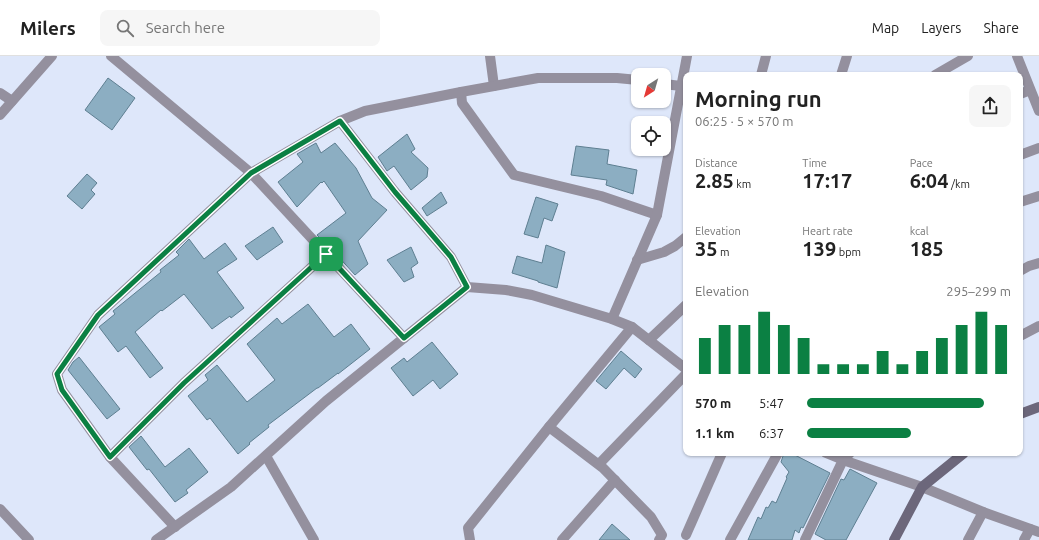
<!DOCTYPE html>
<html lang="en">
<head>
<meta charset="utf-8">
<style>
	:root { --surface:#fff; --page:#f6f6f6; --text:#222; --muted:#767676; --line:#e0e0e0; --accent:#0b8043 }
	body { margin:0; font-family:Ubuntu,sans-serif; background:var(--page); color:var(--text); height:100vh; display:flex; flex-direction:column; font-size:15px; white-space:nowrap }
	* { box-sizing:border-box; margin:0 }
	p { font-size:13px; color:var(--muted) }
	.icon { flex:none; width:22px; height:22px; fill:none; stroke:currentColor; stroke-width:2; stroke-linecap:round; stroke-linejoin:round }
	.map { position:relative; flex:1; overflow:hidden }
	.details { position:absolute; left:683px; top:16px; width:340px; height:384px; display:flex; flex-direction:column; background:var(--surface); border-radius:8px; box-shadow:0 1px 3px #0004 }
	.details>* { flex:none }
	.needle { width:26px; rotate:217deg }
	.fabs { position:absolute; left:631px; top:12px; display:grid; gap:8px }
	.fabs a { display:grid; place-items:center; width:40px; height:40px; border-radius:8px; background:var(--surface); box-shadow:0 1px 3px #0004; font-size:20px }
	.pin { position:absolute; display:grid; place-items:center; width:34px; height:34px; color:#fff; margin:-17px; border-radius:8px; box-shadow:0 2px 6px #0006 }
	.round { display:grid; place-items:center; flex:none; width:42px; height:42px; border-radius:8px; background:var(--page) }
	.head { display:flex; align-items:center; justify-content:space-between; height:68px; padding:0 12px }
	h1 { font-size:22px; font-weight:600; line-height:30px }
	.stats { display:grid; grid-template-columns:repeat(3,1fr); gap:6px; height:68px; padding:4px 12px }
	.stats div { display:grid; align-content:center }
	.stats b { font-size:20px; font-weight:600 }
	.stats small { font-size:11px; font-weight:400 }
	.stats p { font-size:11px }
	.chart { height:112px; padding:8px 12px }
	.chart p { display:flex; justify-content:space-between }
	.chart svg { width:100%; height:72px; margin-top:4px; stroke:var(--accent); stroke-width:6 }
	ul { padding:0 12px; list-style:none; font-size:13px }
	li { display:grid; grid-template-columns:64px 48px 1fr; align-items:center; height:30px }
	li i { height:10px; border-radius:5px; background:var(--accent) }
	header { display:flex; align-items:center; gap:24px; box-sizing:border-box; height:56px; padding:0 20px; background:var(--surface); border-bottom:1px solid var(--line) }
	header strong { font-size:19px }
	nav { display:flex; gap:22px; margin-inline-start:auto; font-size:14px }
	.search { width:280px; height:36px; background:var(--page); display:flex; align-items:center; gap:10px; box-sizing:border-box; padding:0 14px; border-radius:8px; color:var(--muted); font-size:15px }
	.map>svg:first-child { display:block }
</style>
</head>
<body>
<header>
<strong>Milers</strong>
<div class="search"><svg class="icon" aria-label="search" viewBox="0 0 24 24"><circle cx="10" cy="10" r="6"/><path d="M15 15l6 6"/></svg>Search here</div>
<nav><a>Map</a><a>Layers</a><a>Share</a></nav>
</header>
<div class="map">
<svg width="1039" height="484" viewBox="0 0 1039 484">
	<rect width="100%" height="100%" fill="#dee7fa"/>
	<g fill="#8caec2" stroke="#5e7f91">
		<path d="M108,22L135,42L112,74L85,54Z"/>
		<path d="M407,78L415,93L411,96L428,112L427,121L411,134L394,110L387,115L378,101Z"/>
		<path d="M316,87L321,97L335,87L356,112L372,142L387,154L358,185L368,208L355,219L336,198H335L317,179L346,157L324,125L322,127L321,126L297,151L278,126L303,106L297,98Z"/>
		<path d="M576,90L609,94L607,108L637,114L633,138L606,129L607,124L571,119Z"/>
		<path d="M87,118L97,127L91,134L95,138L82,153L67,140Z"/>
		<path d="M441,136L447,147L427,160L422,152Z"/>
		<path d="M536,141L558,148L552,165L544,162L538,182L524,178Z"/>
		<path d="M273,171L283,186L257,204L245,190Z"/>
		<path d="M189,183L204,203L225,187L237,203L217,216L244,252L231,262L230,260L212,273L184,238L162,255L161,254L135,276L163,312L150,322L126,290L118,296L99,271L115,258L113,255L161,216L160,214L179,199L176,196Z"/>
		<path d="M546,189L565,196L557,232L538,226V225L512,217L517,200L542,207Z"/>
		<path d="M411,191L418,207L411,212L414,221L404,226L387,204Z"/>
		<path d="M308,248L334,281L351,268L370,293L338,318V317L318,332H317L268,369L269,371L249,387L250,388L238,398L210,362L207,364L188,340L208,324L205,319L217,309L247,346L275,324L247,288L277,262L282,268Z"/>
		<path d="M432,286L458,318L440,333L433,324L413,340L391,312L404,302L407,306Z"/>
		<path d="M621,295L642,313L635,322L624,312L606,333L596,325Z"/>
		<path d="M79,301L120,353L107,363L68,314L73,306Z"/>
		<path d="M141,380L165,411L189,392L208,416L186,434L188,437L175,446L149,413L147,414L129,391Z"/>
		<path d="M784,397H791L830,417L803,472L801,471L799,477L795,474L792,484H748L758,461L761,463L766,451L768,452L772,445L776,447L787,422L786,421L789,416L781,406Z"/>
		<path d="M850,413L877,427L846,484H826L815,478L841,423L844,424Z"/>
		<path d="M612,468L630,484H599Z"/>
	</g>
	<g fill="none" stroke-linecap="round" stroke-linejoin="round">
		<g stroke="#94909e" stroke-width="10">
			<path d="M111,0L251,117L404,282"/>
			<path d="M490,0L494,30"/>
			<path d="M1017,0L1039,55"/>
			<path d="M761,19L766,0"/>
			<path d="M841,19L847,0"/>
			<path d="M935,19L968,0"/>
			<path d="M664,28L681,30"/>
			<path d="M461,36L462,47L514,119L601,140L657,159"/>
			<path d="M0,37L12,45"/>
			<path d="M1020,38L1030,34"/>
			<path d="M0,59L52,0"/>
			<path d="M340,65L395,136L451,201L467,231"/>
			<path d="M1020,99L1039,92"/>
			<path d="M1020,146L1039,140"/>
			<path d="M637,204L664,196L675,190L686,181"/>
			<path d="M1020,215L1029,210L1039,207"/>
			<path d="M612,263L657,159L687,0"/>
			<path d="M1020,280L1039,270"/>
			<path d="M649,284L686,249"/>
			<path d="M549,371L603,412L651,461L662,479L659,484"/>
			<path d="M826,397L843,404L922,431L983,456L1039,476"/>
			<path d="M266,400L314,484"/>
			<path d="M110,401L184,327L326,198"/>
			<path d="M599,408L686,318"/>
			<path d="M0,453L29,484"/>
			<path d="M175,471L110,401L62,334L57,318L98,259L251,117L340,65L365,55L461,36L538,22H617L638,24"/>
			<path d="M686,479L722,397"/>
			<path d="M156,484L231,431L326,345L467,231L506,234L532,239L612,263L632,271L686,313"/>
			<path d="M470,484L468,472L549,371L632,271"/>
			<path d="M562,484L615,424"/>
			<path d="M730,484L778,397"/>
			<path d="M805,484L843,404L850,397"/>
			<path d="M968,484L983,456"/>
			<path d="M1024,484L1030,473"/>
		</g>
		<g stroke="#6c677b" stroke-width="10">
			<path d="M1020,358L1039,351"/>
			<path d="M894,484L922,431L964,397"/>
		</g>
	</g>
	<g fill="none" stroke-linecap="round" stroke-linejoin="round">
		<defs>
			<path id="route" d="M340,65L395,136L451,201L467,231L404,282L326,198L184,327L110,401L62,334L57,318L98,259L251,117Z"/>
		</defs>
		<use href="#route" stroke="#fff" stroke-width="8"/>
		<use href="#route" stroke="#0b8043" stroke-width="5"/>
	</g>
</svg>
<div class="fabs">
<a><svg class="needle" viewBox="-14 -14 28 28"><path d="M0-13l5 13h-10z" fill="#e53935"/><path d="M0 13l5-13h-10z" fill="#767676"/></svg></a>
<a><svg class="icon" aria-label="locate" viewBox="0 0 24 24"><circle cx="12" cy="12" r="6"/><path d="M12 2v4M12 18v4M2 12h4M18 12h4"/></svg></a>
</div>
<div class="pin" style="left:326px;top:198px;background:#1e9e55"><svg class="icon" aria-label="arrive" viewBox="0 0 24 24"><path d="M6 21V4h12l-3 4 3 4H6"/></svg></div>
<section class="details">
<div class="head"><div><h1>Morning run</h1><p>06:25 · 5 × 570 m</p></div><a class="round"><svg class="icon" aria-label="share" viewBox="0 0 24 24"><path d="M12 15V3M7 8l5-5 5 5M5 13v7h14v-7"/></svg></a></div>
<div class="stats">
<div><p>Distance</p><b>2.85<small> km</small></b></div>
<div><p>Time</p><b>17:17</b></div>
<div><p>Pace</p><b>6:04<small> /km</small></b></div>
</div>
<div class="stats">
<div><p>Elevation</p><b>35<small> m</small></b></div>
<div><p>Heart rate</p><b>139<small> bpm</small></b></div>
<div><p>kcal</p><b>185</b></div>
</div>
<div class="chart"><p><span>Elevation</span>295–299 m</p>
<svg viewBox="0 0 160 44" preserveAspectRatio="none"><path d="M5 44V22M15 44V14M25 44V14M35 44V6M45 44V14M55 44V22M65 44V38M75 44V38M85 44V38M95 44V30M105 44V38M115 44V30M125 44V22M135 44V14M145 44V6M155 44V14"/></svg>
</div>
<ul>
<li><b>570 m</b>5:47<i style="width:87%"></i></li>
<li><b>1.1 km</b>6:37<i style="width:51%"></i></li>
</ul>
</section>
</div>
</body>
</html>
